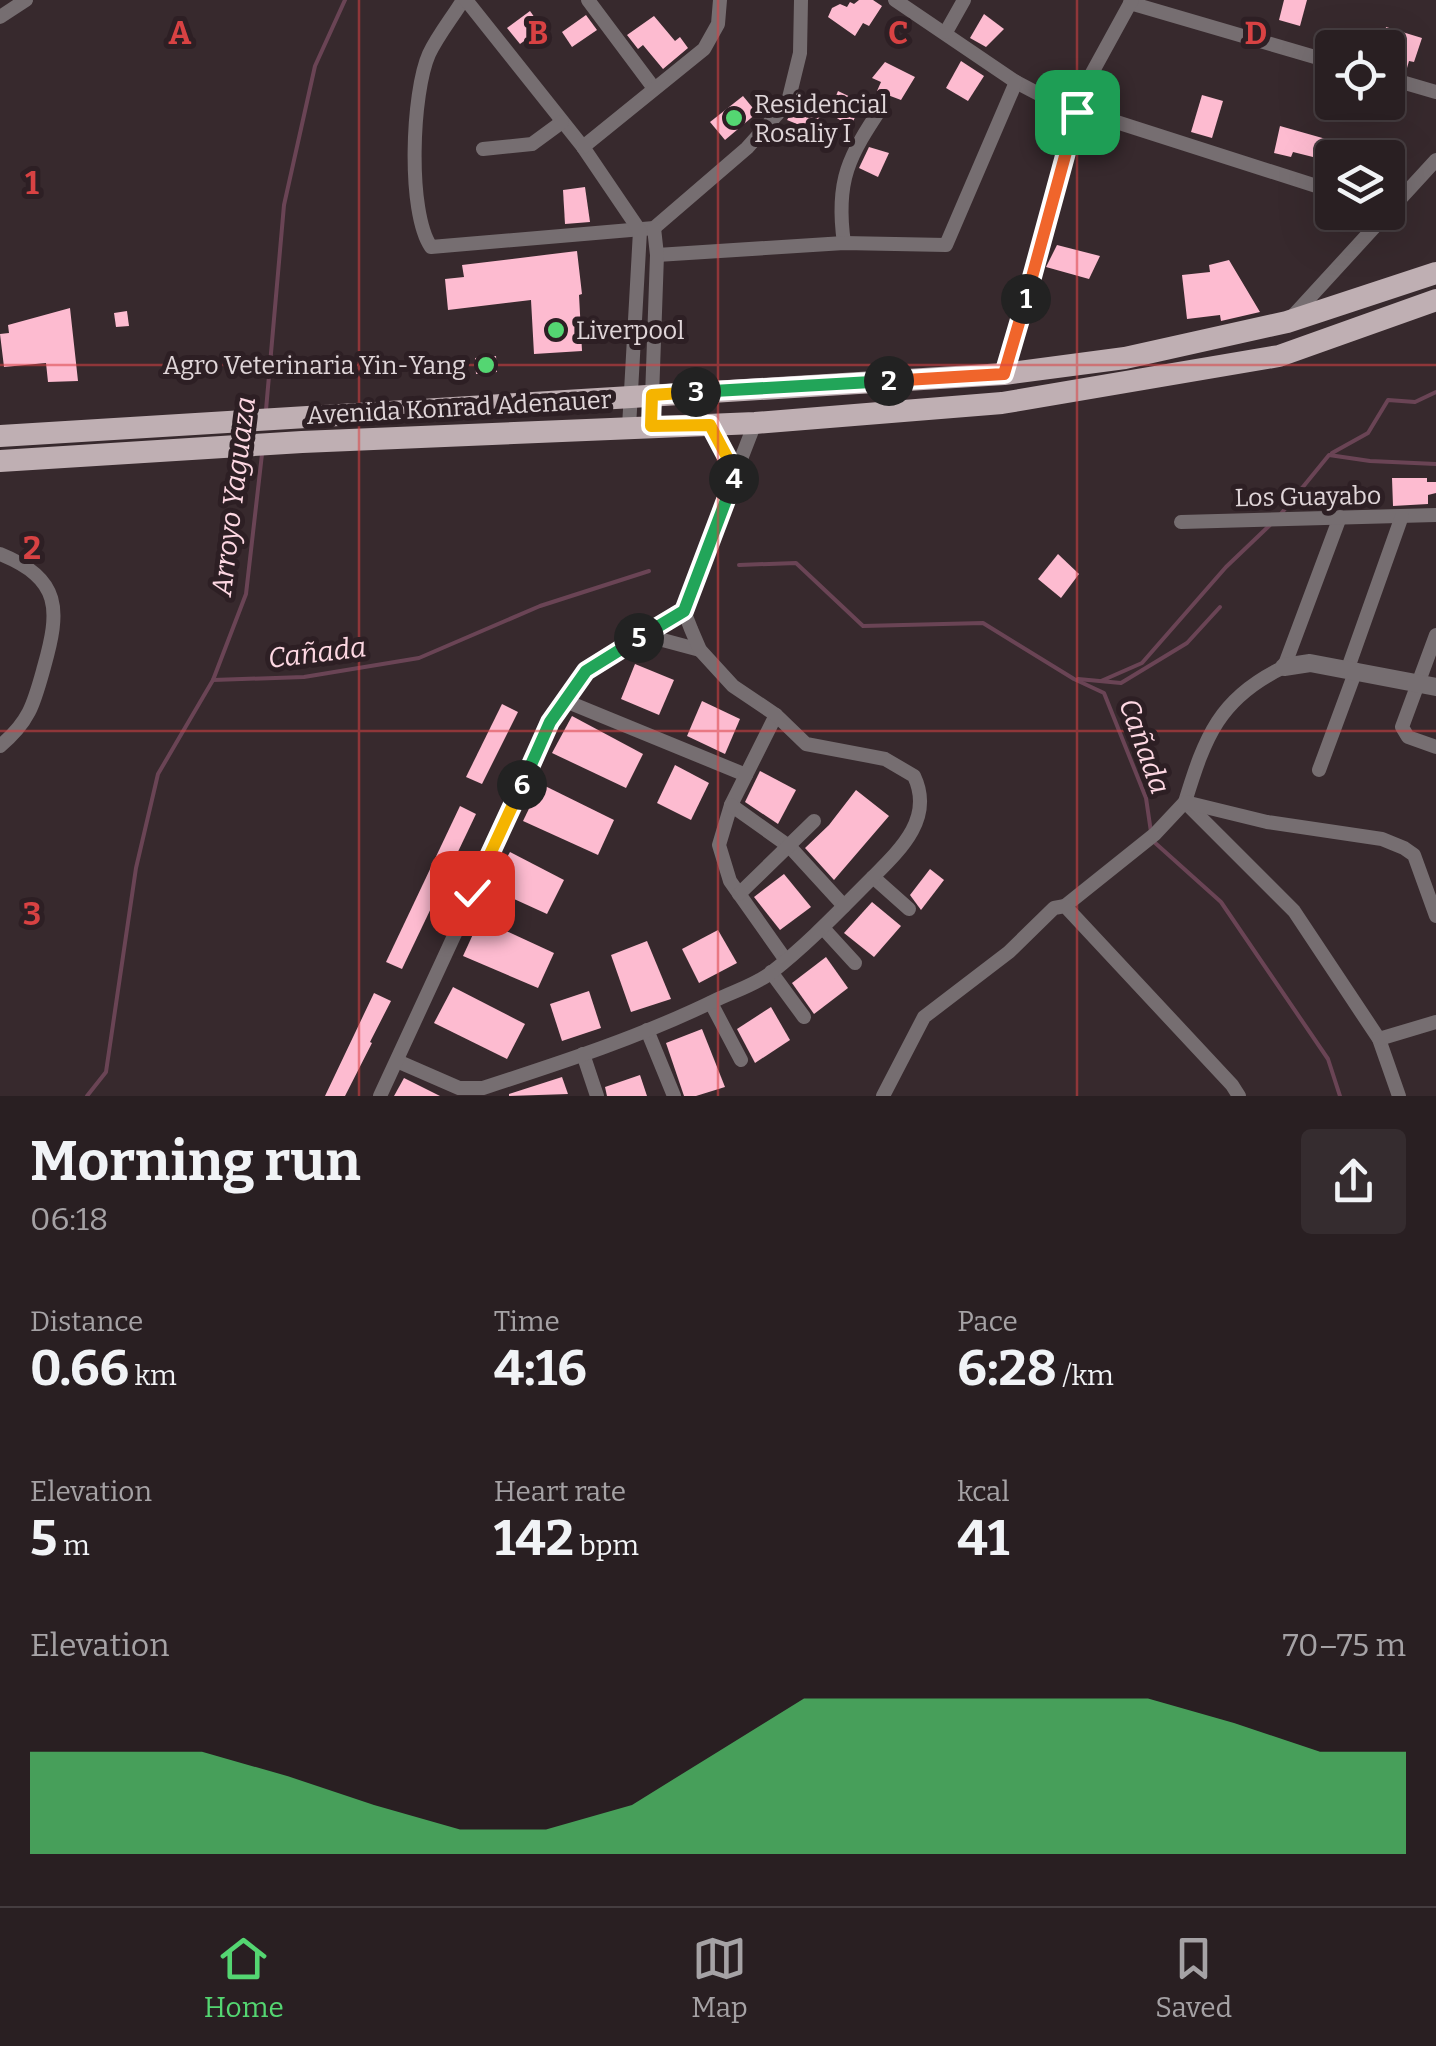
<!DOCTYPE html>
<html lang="en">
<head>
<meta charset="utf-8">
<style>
	:root { --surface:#291f22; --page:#352c2f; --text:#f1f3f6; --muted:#a5a2a5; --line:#453d40; --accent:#54d672 }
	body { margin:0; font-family:Bitter,serif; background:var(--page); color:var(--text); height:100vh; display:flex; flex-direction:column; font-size:38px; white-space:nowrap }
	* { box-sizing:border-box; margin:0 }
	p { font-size:32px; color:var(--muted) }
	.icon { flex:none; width:55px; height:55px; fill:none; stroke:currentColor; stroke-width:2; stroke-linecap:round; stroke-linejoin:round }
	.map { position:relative; height:1096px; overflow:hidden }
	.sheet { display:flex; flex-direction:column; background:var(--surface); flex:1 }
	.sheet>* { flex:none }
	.controls { position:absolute; left:1315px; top:30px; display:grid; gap:20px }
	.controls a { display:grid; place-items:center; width:90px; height:90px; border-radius:10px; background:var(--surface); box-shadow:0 10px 40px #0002,0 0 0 2px var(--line); font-size:50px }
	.pin { position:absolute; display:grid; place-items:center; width:85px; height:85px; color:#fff; margin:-42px; border-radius:20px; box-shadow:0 5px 15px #0006 }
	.km { position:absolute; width:50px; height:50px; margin:-25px; border-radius:50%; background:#222; color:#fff; font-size:28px; line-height:50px; text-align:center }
	.round { display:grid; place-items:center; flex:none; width:105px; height:105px; border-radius:10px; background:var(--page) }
	.head { display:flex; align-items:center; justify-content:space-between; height:170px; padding:0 30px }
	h1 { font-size:55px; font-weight:700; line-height:75px }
	.stats { display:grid; grid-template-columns:repeat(3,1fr); gap:15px; height:170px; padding:10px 30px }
	.stats div { display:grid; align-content:center }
	.stats b { font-size:50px; font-weight:700 }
	.stats small { font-size:28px; font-weight:400 }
	.stats p { font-size:28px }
	.chart { height:280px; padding:20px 30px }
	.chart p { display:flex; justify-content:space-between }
	.chart svg { width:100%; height:180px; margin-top:10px; fill:var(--accent); opacity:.7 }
	.dock { display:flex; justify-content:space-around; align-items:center; height:140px; border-top:2px solid var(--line); background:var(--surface); font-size:28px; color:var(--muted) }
	.dock a { display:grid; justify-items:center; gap:5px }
	.dock .current { color:var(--accent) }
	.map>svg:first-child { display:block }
</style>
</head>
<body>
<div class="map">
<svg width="1436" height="1096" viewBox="0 0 1436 1096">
	<rect width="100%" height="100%" fill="#37292d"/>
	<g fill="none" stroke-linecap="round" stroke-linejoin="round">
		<g stroke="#6a4455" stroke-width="4">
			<path d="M266,410L284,205L315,66L345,0"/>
			<path d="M1332,453L1368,433L1388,400L1415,402L1436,392"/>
			<path d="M1280,515L1329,455L1370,461L1436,464"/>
			<path d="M739,565L796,563L863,626L983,623L1074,679L1104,693L1146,798L1151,832"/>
			<path d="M1078,679L1121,683L1187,643L1220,607"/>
			<path d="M213,680L304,677L419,658L540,606L649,571"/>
			<path d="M1101,681L1142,663L1226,567L1270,525"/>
			<path d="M1153,841L1221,902L1328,1059L1340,1096"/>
			<path d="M87,1096L106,1072L136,868L158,774L213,680L246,594L262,454"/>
		</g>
	</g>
	<g fill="#fdbbd0">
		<path d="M859,0H873L882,6L869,26L863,23L855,36L828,17L832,8L840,4L847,7L850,2L854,4Z"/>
		<path d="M1284,0H1307L1300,26L1279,20Z"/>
		<path d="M530,11L542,28L520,44L507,28Z"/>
		<path d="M984,14L1004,29L986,47L970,38Z"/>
		<path d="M586,15L597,30L572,47L562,32Z"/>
		<path d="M654,16L675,41L680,37L688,48L663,69L643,45L638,49L627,35Z"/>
		<path d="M1386,27L1422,38L1414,62L1409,61L1407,68L1388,61V48H1373L1377,32L1385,34Z"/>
		<path d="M961,61L984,76L968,101L946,88Z"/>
		<path d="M885,62L915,77L901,100L877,91L881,82L872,78Z"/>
		<path d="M838,91L861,102L851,127L829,113Z"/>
		<path d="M1202,95L1223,101L1212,138L1191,132Z"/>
		<path d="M743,96L757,113L725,140L710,122Z"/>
		<path d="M799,101L820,116L812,130L787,120Z"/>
		<path d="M1280,126L1326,139L1321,159L1293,152L1291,157L1274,153Z"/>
		<path d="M869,147L889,153L878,177L859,168Z"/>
		<path d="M585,187L590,222L565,224L563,190Z"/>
		<path d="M1057,245L1100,256L1089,279L1046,267Z"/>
		<path d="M577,251L582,294L579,295L582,351L534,354L531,300L448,310L445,279L464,277L462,265Z"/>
		<path d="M1229,260L1260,312L1221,321L1220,315L1187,319L1182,275L1210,272L1209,265Z"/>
		<path d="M70,308L78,381L48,382L46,363L4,367L0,334L9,333L8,325Z"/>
		<path d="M127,311L129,326L116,327L114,313Z"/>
		<path d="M496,356L497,372L476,374L475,358Z"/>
		<path d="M1392,478H1427V482H1436V493L1428,495V504L1393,506Z"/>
		<path d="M1058,554L1079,574L1061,598L1038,579Z"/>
		<path d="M635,664L674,680L659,715L621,699Z"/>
		<path d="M702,701L740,719L725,754L687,736Z"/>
		<path d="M502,704L518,712L482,784L466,777Z"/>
		<path d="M572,716L643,754L626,788L552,753Z"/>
		<path d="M675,765L709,783L691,820L657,803Z"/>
		<path d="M760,771L796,790L778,824L745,802Z"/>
		<path d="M541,784L614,820L598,855L523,821Z"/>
		<path d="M856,790L889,816L834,880L805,848L829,825Z"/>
		<path d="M460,806L476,814L402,969L386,962Z"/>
		<path d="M510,852L564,880L547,914L490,888Z"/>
		<path d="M930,869L944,880L921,910L910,895Z"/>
		<path d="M784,874L811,907L780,930L754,897Z"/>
		<path d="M872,902L901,926L874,957L844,933Z"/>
		<path d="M480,919L554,953L538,988L463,956Z"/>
		<path d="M718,930L737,963L699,983L682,949Z"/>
		<path d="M647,941L671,999L631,1012L611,955Z"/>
		<path d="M826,957L848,988L814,1014L792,983Z"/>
		<path d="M453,987L525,1024L507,1059L434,1023Z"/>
		<path d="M589,991L601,1028L562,1041L550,1004Z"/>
		<path d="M374,993L391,1001L370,1042L372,1043L345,1096H325Z"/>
		<path d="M771,1007L790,1040L755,1063L737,1029Z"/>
		<path d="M702,1029L725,1087L696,1096H684L666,1043Z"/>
		<path d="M640,1075L647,1096H607L605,1087Z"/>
		<path d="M562,1077L568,1094L509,1096V1094Z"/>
		<path d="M404,1078L440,1096H394Z"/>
	</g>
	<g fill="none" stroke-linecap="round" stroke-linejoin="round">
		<g stroke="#766e71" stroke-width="14">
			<path d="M463,0C452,18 438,35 429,54C412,92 407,212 431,247L654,228L747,148L788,102L800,53L801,0"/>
			<path d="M466,0L583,147L640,231L629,427"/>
			<path d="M588,0L653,87"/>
			<path d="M895,0L1016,82L1054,102L1332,191"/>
			<path d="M1130,3L1332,62"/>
			<path d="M0,17L26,0"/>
			<path d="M946,32L964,0"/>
			<path d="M1388,78L1436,92"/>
			<path d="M583,147L704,49L718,24L720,0"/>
			<path d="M483,149L532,144L562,122"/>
			<path d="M844,243C835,180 849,156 883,105"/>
			<path d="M657,255L844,243L946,245L1016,82"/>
			<path d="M1291,318L1436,160"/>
			<path d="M1004,374L1081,93L1132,0"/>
			<path d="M710,425L736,473"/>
			<path d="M651,426L657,255L654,228"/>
			<path d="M1340,517L1284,667C1219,698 1205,737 1185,802L1294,911L1379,1039L1399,1096"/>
			<path d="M1181,522L1436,515"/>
			<path d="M0,554C62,579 60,610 44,667C34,703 30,721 0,746"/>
			<path d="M644,635L700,650"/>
			<path d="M1436,635L1402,727L1408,737L1436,747"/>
			<path d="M1348,668L1402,516"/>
			<path d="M563,700L746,775"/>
			<path d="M776,715L731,805L719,845L730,881L785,959"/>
			<path d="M1319,770L1356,670"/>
			<path d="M731,805L790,847L844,906"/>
			<path d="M873,877L909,909"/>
			<path d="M739,894L814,821"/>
			<path d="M1065,906L1155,834L1185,802L1267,822L1382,839L1404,848L1414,855L1436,916"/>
			<path d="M823,928L855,963"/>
			<path d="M771,972L804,1017"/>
			<path d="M711,1003L741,1060"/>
			<path d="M647,1030L674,1096"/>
			<path d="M1379,1039L1436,1022"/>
			<path d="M583,1054L597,1096"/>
			<path d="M397,1061L459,1088H483C563,1062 643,1036 718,999C735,991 757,984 772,972C808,944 839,911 872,878C901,849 934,818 914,776L885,759L806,744L776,715L733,686L700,650L691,629L684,611L692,585L755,423"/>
			<path d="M380,1096L563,700L586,671L684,611"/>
			<path d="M883,1096L924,1017L1009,952L1054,908L1065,906L1232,1085L1239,1096"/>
		</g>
		<path stroke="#766e71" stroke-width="18" d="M1284,667L1310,663L1436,687"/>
		<g stroke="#bfafb3" stroke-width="22">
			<path d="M0,436L1004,374L1125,358L1287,322L1436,273"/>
			<path d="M0,461L302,442L755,423L1002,403L1279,356L1436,300"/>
		</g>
	</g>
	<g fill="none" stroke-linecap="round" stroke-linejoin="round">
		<defs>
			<path id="split-1" d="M1026,299L1077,112"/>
			<path id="split-2" d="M889,381L1004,374L1026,299"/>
			<path id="split-3" d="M696,392L889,381"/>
			<path id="split-4" d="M696,392L652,395L651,426L710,425L736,474L734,479"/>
			<path id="split-5" d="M639,638L684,611L734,479"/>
			<path id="split-6" d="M522,785L550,722L586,671L639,638"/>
			<path id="split-7" d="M472,893L522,785"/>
		</defs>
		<use href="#split-1" stroke="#fff" stroke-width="20"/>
		<use href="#split-2" stroke="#fff" stroke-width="20"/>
		<use href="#split-3" stroke="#fff" stroke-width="20"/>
		<use href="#split-4" stroke="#fff" stroke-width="20"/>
		<use href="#split-5" stroke="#fff" stroke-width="20"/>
		<use href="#split-6" stroke="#fff" stroke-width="20"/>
		<use href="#split-7" stroke="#fff" stroke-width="20"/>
		<use href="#split-1" stroke="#f0652b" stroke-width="12"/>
		<use href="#split-2" stroke="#f0652b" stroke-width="12"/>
		<use href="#split-3" stroke="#22a559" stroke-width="12"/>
		<use href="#split-4" stroke="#f5b400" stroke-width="12"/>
		<use href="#split-5" stroke="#22a559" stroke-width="12"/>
		<use href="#split-6" stroke="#22a559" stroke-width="12"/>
		<use href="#split-7" stroke="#f5b400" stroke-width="12"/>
	</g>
	<path fill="none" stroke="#d84243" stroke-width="2.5" stroke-opacity="0.55" d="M359,0V1096M718,0V1096M1077,0V1096M0,365H1436M0,731H1436"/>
	<g fill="#54d672" stroke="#2d1f24" stroke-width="4">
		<circle cx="734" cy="118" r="10"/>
		<circle cx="556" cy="330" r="10"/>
		<circle cx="486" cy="365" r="10"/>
	</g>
	<g text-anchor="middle" stroke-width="10" stroke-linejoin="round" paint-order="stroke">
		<g font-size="25" fill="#e0d6d9" stroke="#2d1f24" text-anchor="start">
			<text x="754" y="113">Residencial<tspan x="754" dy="29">Rosaliy I</tspan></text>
			<text x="576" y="339">Liverpool</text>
			<text x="466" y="374" text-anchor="end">Agro Veterinaria Yin-Yang</text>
		</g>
		<g font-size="25" fill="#e0d6d9" stroke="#2d1f24">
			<text transform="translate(459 407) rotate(-3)" y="9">Avenida Konrad Adenauer</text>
			<text transform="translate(1308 496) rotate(-1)" y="9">Los Guayabo</text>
		</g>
		<g font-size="28" font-style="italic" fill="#fed8e3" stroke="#2d1f24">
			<text transform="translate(233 496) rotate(-83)" y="10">Arroyo Yaguaza</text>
			<text transform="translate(317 652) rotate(-7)" y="10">Cañada</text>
			<text transform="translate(1145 746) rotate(70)" y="10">Cañada</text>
		</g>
	</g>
	<g font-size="32" text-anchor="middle" font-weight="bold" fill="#d84243" stroke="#2d1f24" stroke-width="10" stroke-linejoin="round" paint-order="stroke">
		<text x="180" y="44">A</text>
		<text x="538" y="44">B</text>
		<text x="898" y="44">C</text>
		<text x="1256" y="44">D</text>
		<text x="32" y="194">1</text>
		<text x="32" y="559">2</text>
		<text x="32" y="925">3</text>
	</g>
</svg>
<div class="controls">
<a><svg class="icon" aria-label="locate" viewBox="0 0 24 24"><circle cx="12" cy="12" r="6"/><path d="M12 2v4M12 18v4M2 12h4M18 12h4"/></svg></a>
<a><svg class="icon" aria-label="layers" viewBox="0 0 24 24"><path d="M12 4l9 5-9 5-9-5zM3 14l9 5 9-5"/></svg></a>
</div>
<div class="pin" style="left:1077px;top:112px;background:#1e9e55"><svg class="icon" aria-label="arrive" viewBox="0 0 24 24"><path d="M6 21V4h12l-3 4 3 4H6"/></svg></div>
<div class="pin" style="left:472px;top:893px;background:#d93025"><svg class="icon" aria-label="check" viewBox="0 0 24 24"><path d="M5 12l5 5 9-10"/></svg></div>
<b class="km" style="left:1026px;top:299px">1</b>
<b class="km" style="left:889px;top:381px">2</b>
<b class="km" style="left:696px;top:392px">3</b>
<b class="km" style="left:734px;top:479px">4</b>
<b class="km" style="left:639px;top:638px">5</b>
<b class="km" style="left:522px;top:785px">6</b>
</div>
<section class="sheet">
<div class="head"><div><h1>Morning run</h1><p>06:18</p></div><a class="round"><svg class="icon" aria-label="share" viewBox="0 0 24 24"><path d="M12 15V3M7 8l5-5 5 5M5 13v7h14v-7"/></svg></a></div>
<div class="stats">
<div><p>Distance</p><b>0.66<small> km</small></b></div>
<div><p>Time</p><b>4:16</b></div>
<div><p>Pace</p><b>6:28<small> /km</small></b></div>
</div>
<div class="stats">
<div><p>Elevation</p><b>5<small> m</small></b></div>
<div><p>Heart rate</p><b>142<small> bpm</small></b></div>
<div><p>kcal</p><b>41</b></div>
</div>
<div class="chart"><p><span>Elevation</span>70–75 m</p>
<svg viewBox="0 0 160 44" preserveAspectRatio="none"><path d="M0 44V19L10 19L20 19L30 25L40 32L50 38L60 38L70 32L80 19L90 6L100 6L110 6L120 6L130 6L140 12L150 19L160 19V44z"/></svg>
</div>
</section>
<nav class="dock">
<a class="current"><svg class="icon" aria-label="home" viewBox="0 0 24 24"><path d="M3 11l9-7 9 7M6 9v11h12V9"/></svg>Home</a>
<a><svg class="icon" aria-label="map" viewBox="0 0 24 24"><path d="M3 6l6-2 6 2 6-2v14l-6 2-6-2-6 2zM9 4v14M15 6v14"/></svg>Map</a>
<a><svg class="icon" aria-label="saved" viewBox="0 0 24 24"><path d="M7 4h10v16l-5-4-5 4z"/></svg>Saved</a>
</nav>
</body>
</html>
